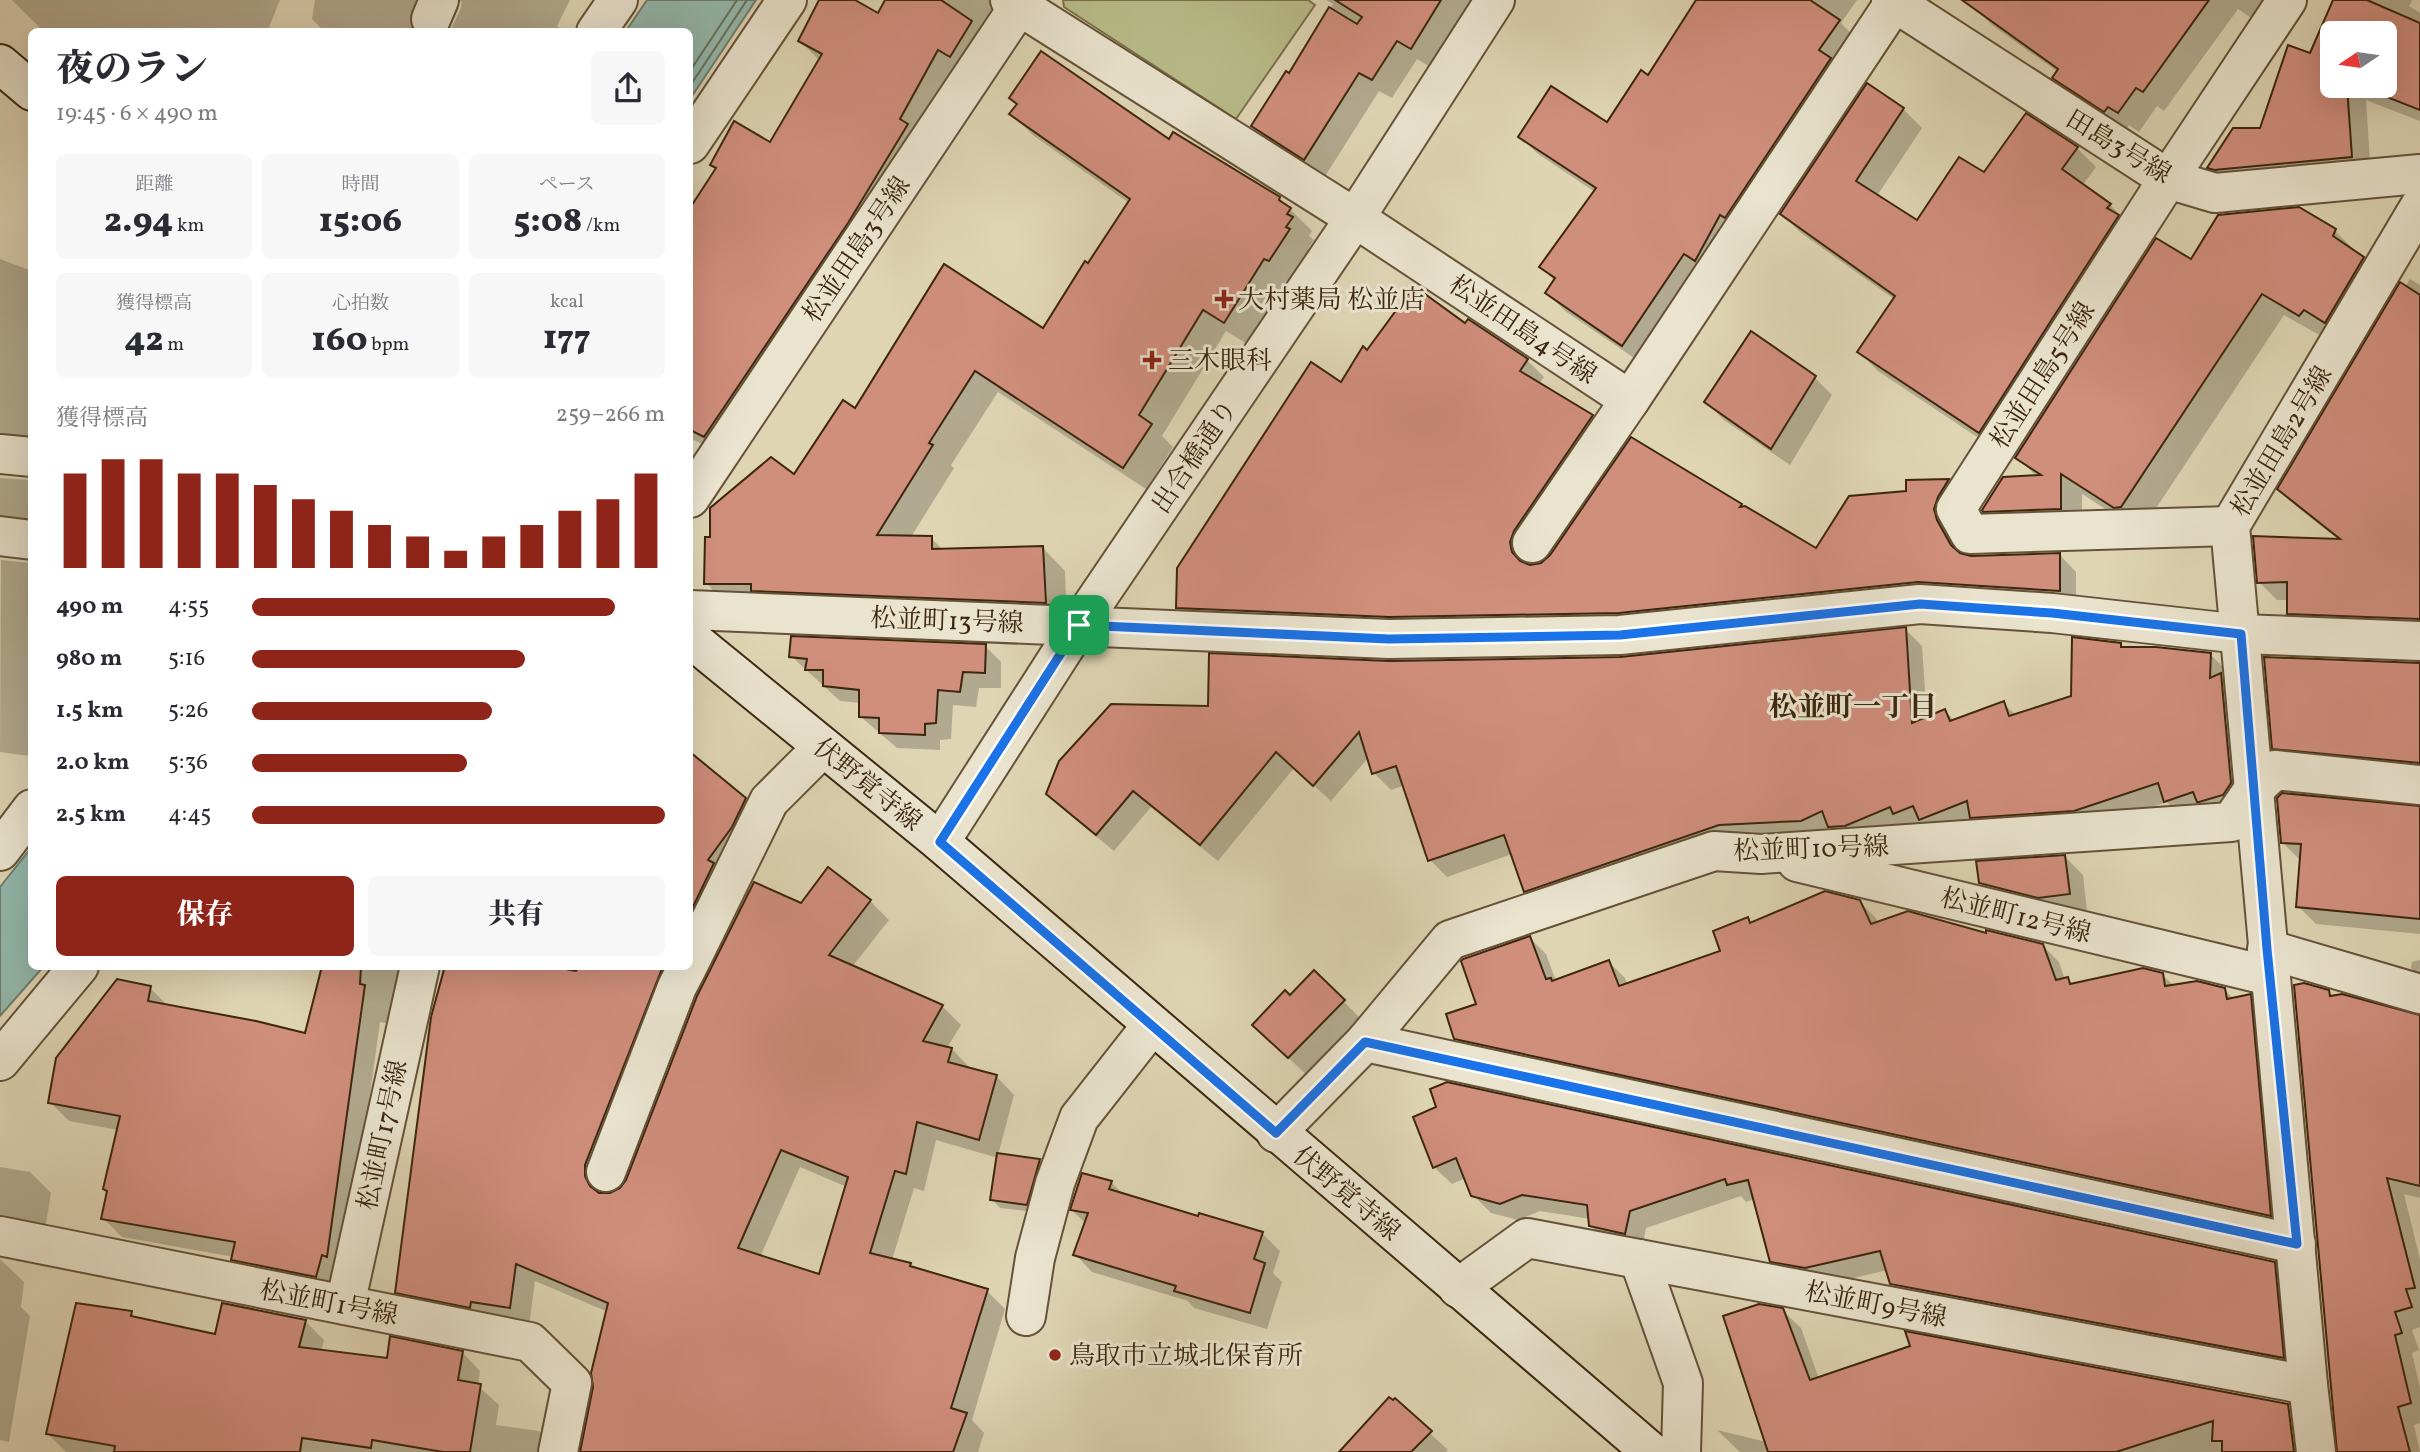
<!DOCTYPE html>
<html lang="ja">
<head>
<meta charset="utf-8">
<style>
	:root { --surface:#fff; --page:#f7f7f7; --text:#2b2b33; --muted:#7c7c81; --accent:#8f2418 }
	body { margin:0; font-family:Vollkorn,"Noto Serif JP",serif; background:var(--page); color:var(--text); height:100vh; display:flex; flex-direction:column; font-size:26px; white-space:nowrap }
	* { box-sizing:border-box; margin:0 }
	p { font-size:23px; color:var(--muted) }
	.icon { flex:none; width:38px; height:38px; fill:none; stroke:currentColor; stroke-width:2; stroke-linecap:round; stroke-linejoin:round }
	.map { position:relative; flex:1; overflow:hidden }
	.drawer { position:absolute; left:28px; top:28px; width:665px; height:942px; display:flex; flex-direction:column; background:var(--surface); border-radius:10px; box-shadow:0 7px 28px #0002 }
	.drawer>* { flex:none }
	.needle { width:46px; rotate:257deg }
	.controls { position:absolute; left:2320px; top:21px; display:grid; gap:14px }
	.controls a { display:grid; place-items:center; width:77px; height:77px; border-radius:10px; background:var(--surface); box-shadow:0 7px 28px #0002; font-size:35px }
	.pin { position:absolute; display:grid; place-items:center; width:60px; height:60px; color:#fff; margin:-30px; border-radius:14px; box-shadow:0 4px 10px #0006 }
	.round { display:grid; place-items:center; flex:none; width:74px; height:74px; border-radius:10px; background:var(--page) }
	.head { display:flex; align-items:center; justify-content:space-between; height:119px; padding:0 28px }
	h1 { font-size:38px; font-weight:800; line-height:52px }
	.stats { display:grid; grid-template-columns:repeat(3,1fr); gap:10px; height:119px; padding:7px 28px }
	.stats div { display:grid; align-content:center; border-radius:10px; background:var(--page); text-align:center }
	.stats b { font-size:35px; font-weight:800 }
	.stats small { font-size:19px; font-weight:400 }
	.stats p { font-size:19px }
	.chart { height:196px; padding:14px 28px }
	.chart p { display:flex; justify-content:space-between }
	.chart svg { width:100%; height:126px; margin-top:7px; stroke:var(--accent); stroke-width:6 }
	.cta { display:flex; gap:14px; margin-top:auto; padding:14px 28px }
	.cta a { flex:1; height:80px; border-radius:10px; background:var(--accent); color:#fff; font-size:28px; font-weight:800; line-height:80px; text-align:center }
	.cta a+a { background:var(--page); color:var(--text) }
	ul { padding:0 28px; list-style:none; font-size:23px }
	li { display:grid; grid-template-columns:112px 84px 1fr; align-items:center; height:52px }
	li i { height:18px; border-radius:9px; background:var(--accent) }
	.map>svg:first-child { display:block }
</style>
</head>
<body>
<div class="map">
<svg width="2420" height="1452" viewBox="0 0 2420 1452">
	<rect width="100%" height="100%" fill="#dfd5b5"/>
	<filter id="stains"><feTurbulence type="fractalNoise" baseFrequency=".00286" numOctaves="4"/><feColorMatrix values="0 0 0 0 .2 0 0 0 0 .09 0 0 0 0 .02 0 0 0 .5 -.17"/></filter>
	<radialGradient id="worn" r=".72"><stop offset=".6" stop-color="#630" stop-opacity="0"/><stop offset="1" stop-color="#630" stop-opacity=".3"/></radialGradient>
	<path fill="#b8bc89" stroke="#7a714b" stroke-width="2" d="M1063,0H1308L1315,5L1236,119L1064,7Z"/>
	<g fill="#93b9ad" stroke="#707e6d" stroke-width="2">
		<path d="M647,0H756L690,99V32L626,31Z"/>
		<path d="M31,848L32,966H44L0,1016V887Z"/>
	</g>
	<g fill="#0003" fill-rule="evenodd">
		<path d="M12,0H280L267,32H48L40,28Z"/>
		<path d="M315,0H570L557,26L563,32H450L461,8L462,1L449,7L436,32H325L312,19Z"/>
		<path d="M821,0H851L879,15L887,0H1002L724,455L690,438V211L717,170L712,165L771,144L819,60L800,41Z"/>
		<path d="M1326,0H1472L1430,67L1417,59L1392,98L1379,91L1324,178L1272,145L1253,126L1289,75L1333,4Z"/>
		<path d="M1698,0H1857L1841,23L1856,39L1640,362L1565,311L1547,293L1555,281L1541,267L1595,192L1538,154L1520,137L1608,125L1649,77Z"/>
		<path d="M1975,0H2281L2263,26L2238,9L2164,111L2157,106L2139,132L2129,125L2125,131L2074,98L2054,78L2058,72L1992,25L1972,5Z"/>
		<path d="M2335,0H2412L2409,6L2420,13V121L2366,100L2371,177L2229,187L2209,167L2261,130L2311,55ZM2333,33H2385V86H2333Z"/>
		<path d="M1903,109L1922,128L1877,196L1918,223L1984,174L2026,116L2077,148L2096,167L2082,186L2110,205L2129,224L1998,451L1878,371L1859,352L1894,299L1801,233L1782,214Z"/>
		<path d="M1011,114L1169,141L1279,198L1312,231L1309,236L1314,240L1308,249L1311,252L1292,283L1286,281L1247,344L1226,331L1162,436L1173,447L1146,489L998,392L951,465L954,468L911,537L931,538L944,551L1043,548L1065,571L1067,624L729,606L706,583L712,539L795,477L856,411L1044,330L1129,203L1034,136Z"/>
		<path d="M2335,231L2385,280L2321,336L2284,315L2143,528L2137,529L2082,494V530L2006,533L1984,511L2037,477L2017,457L2191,261Z"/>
		<path d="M0,259L32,271V451L0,461Z"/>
		<path d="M2410,279L2420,285V636L2307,631L2289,613V600H2277L2259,582L2340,541L2297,507L2280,489Z"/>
		<path d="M1466,326L1527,360L1544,377L1539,384L1592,416L1609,433L1526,560L1527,566L1741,505L1816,551L1908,493V482L1949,481L1965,497L1953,538L1963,556L1970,558L2060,555L2076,572V607L1636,629L1195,624L1178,608L1341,384L1367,353Z"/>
		<path d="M1815,378L1832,395L1790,465L1724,420L1706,402Z"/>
		<path d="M0,478L32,480V533L0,539Z"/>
		<path d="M1,560L32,563V738L29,756L0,752Z"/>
		<path d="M1905,629L1922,646L1927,719L1945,711L1955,721L2003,703L2016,715L2072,698L2120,644L2124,648L2210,654L2227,671L2248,801L2183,819L2167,802L2092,827L1911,830L1906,824L1862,843L1834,830L1542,908L1525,891L1512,854L1447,877L1430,860L1405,785L1391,790L1374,773L1369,757L1331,801L1294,768L1218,861L1151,807L1114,851L1065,811L1048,794L1209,708L1389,663L1620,659Z"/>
		<path d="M985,646L1001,662V688H979L976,707L953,705L951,739L940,740V750L897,748L861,717V703L840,701L791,656Z"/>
		<path d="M2420,664V778L2292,766L2274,748Z"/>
		<path d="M690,754L745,799L764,818L604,1183L603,1195H610L621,1190L801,906L829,870L870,901L889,920L852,967L942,1006L961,1025L947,1048L952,1049L970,1068L996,1076L1014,1095L998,1155L1040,1161L1048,1170L1035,1212L1000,1208L992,1199L998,1158L936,1140L924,1191L914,1188L892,1260L987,1291L1005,1309L972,1420L984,1433L978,1452H582L608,1312L535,1281L529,1326L416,1311L397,1292L433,1017L443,966H540L578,973L581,966H690ZM800,1167L847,1187L820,1276L760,1257Z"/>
		<path d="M2420,808V934L2316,924L2298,906L2301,861L2282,842Z"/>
		<path d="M2065,857L2083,875L2087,911L2057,915L1999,901L1981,883Z"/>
		<path d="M1859,901L1876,918L1878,924L1988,935L2042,945L2059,962L2065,980L2068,979L2074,985L2162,974L2174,986L2224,989L2234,999L2250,996L2266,1012L2286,1231L1472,1055L1456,1038L1478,1005L1530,938L1546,954L1556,981L1609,962L1625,978L1628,985L1723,953L1747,919L1752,924Z"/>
		<path d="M2420,960V976L2411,968L2412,962Z"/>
		<path d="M324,966H429L407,1026L380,1022L345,1274L335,1295L252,1278L233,1259L234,1257L122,1237L103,1218L109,1193L105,1189L118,1130L69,1121L50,1102L150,988L169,1007L306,1035Z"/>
		<path d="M1314,972L1361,1019L1307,1075L1272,1043L1290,998Z"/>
		<path d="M2328,991L2333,997L2420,1017V1198L2404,1194L2420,1259V1327L2412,1330L2419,1350L2412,1353L2420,1388V1423L2414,1425L2420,1452H2339Z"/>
		<path d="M1415,1118L2274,1263L2292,1281L2300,1374L1909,1301L1892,1283L1888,1270L1824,1285L1790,1278L1772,1261L1755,1199L1746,1202L1741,1196L1646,1228L1642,1250L1608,1243L1591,1226L1590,1219L1540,1211L1518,1220L1491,1213L1473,1195L1466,1178L1452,1184L1434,1167Z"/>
		<path d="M0,1167L30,1172L51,1193L44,1236L0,1250Z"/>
		<path d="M1111,1182L1124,1195L1199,1219L1262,1233L1280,1251L1273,1273L1282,1282L1267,1329L1194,1308L1188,1301L1092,1272L1075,1254L1086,1224L1072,1210Z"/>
		<path d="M0,1259L24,1282L21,1307L30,1316L9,1442L0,1440Z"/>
		<path d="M1782,1310L1801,1328L1819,1379L2287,1405L2305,1423L2309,1452H1740L1717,1430L1767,1442Z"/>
		<path d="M131,1313L137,1319L216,1336L305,1321L324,1340L321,1352L388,1360L462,1352L480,1371L478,1386L499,1405L496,1425L539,1431L558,1452H66L48,1434Z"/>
		<path d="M1395,1401L1448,1450L1446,1452H1342Z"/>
	</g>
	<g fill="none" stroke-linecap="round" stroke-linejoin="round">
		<g stroke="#68705d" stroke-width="2">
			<path d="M690,71L737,0"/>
			<path d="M690,86L747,0"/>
		</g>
	</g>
	<g fill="#d08e7d" stroke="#3c260d" stroke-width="2" fill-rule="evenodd">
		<path d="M819,0H855L878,13L885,0H941L972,21L950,57L938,50L900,119L908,124L848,223L704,437L690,430V208L716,168L710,165L734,121L770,142L822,54L798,41Z"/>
		<path d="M1335,0H1441L1411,49L1397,41L1372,80L1359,73L1304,160L1251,126L1286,71L1289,73L1329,7L1357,24L1362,17Z"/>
		<path d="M1696,0H1810L1840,20L1819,50L1831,58L1725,218L1720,215L1695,261L1684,254L1622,346L1545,293L1555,278L1539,267L1596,188L1518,137L1551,86L1607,122L1641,70L1648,75Z"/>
		<path d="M1962,0H2209L2143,92L2136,88L2118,113L2108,107L2104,112L2052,78L2058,69Z"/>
		<path d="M2333,0H2367L2420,23V110L2359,86H2385V33H2333V86H2347L2352,157L2214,170L2207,168L2233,128H2260L2288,45L2310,53Z"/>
		<path d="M1041,51L1169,139L1173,132L1280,197L1279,200L1291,208L1287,214L1293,217L1286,227L1290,229L1269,261L1264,259L1224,323L1203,310L1139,415L1152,424L1123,468L975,371L929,443L933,445L877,535L932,536V549L1043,546L1046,603L751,591V584H704L705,537H710V508L771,457L794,474L843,400L855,408L944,264L1043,328L1085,261L1088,263L1130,199L1009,114L1017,104L1009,98Z"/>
		<path d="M1867,83L1904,108L1856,181L1917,220L1959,157L1984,172L2026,113L2078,147L2062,169L2111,204L2107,208L2119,215L1979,433L1857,352L1895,296L1780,214Z"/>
		<path d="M2299,207L2336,229L2333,236L2364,257L2325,323L2304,310L2299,316L2262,294L2121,507L2114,508L2061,474V509L1983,512L1982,510L2003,477L2041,475L2015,458L2156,238L2191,259L2218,215Z"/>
		<path d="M2400,282L2420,295V619L2287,614V582L2257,583L2253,536L2340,539L2277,489Z"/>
		<path d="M1414,286L1465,323L1468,319L1528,359L1520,371L1593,415L1514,531L1510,542L1512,552L1520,561L1530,565L1541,563L1550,555L1631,437L1742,504L1740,507L1745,506L1816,548L1849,496L1906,491V480L1949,479L1938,497L1934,509L1937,520L1951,545L1960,553L1971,556L2060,553V591L1918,582L1619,613L1389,617L1176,608L1177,568L1311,362L1341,382L1363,346L1367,350Z"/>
		<path d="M1751,331L1816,376L1771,449L1704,402Z"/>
		<path d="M1906,627L1912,723L1945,709L1950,721L2004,701L2009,716L2071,696L2072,637L2121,643V647H2156L2211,653L2210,678L2221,673L2231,783L2223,795L2199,802H2197L2193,792L2164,802L2158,783L2074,811L1970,818L1967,801L1919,820L1913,806L1893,814L1890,807L1845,826L1828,827L1822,811L1801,821L1719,825L1524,892L1504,835L1428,861L1396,766L1372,774L1359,732L1313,786L1276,752L1200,845L1133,791L1096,835L1046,794L1059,761L1111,704L1208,706L1209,653L1389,661L1620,657Z"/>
		<path d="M791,636L986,644L985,673L963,672L960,692L938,690L936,723L925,724V735L879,733V718L859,717V690L823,686V670H805L807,659L789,657Z"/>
		<path d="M2264,657L2420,663V763L2272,749Z"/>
		<path d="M690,752L746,798L732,827L708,860L714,863L690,913Z"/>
		<path d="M2282,793L2420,806V919L2296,907L2301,844L2281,843L2277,798Z"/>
		<path d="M2065,855L2070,894L2038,898L1979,883L1976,861Z"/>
		<path d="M828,867L871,900L829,955L943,1005L923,1041L952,1048L948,1062L997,1075L979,1140L917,1122L906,1174L895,1171L870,1253L911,1263L910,1266L988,1289L951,1408L967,1413L953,1452H580L593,1387L591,1373L608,1303L516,1264L510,1308L471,1302L470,1308L395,1293L431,1017L445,966H549L576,971L579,966H663L585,1165V1176L590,1186L599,1193H610L620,1188L626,1180L697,996L754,882L801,903ZM781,1150L848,1177L819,1274L738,1248Z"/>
		<path d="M1825,891L1860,900L1871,924L1908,911L1986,933V930L2043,944L2056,980L2068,977L2070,984L2143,968L2163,973L2165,986L2197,981L2225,988L2227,999L2251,994L2271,1216L1454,1039L1446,1014L1476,1004L1461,961L1463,959L1530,936L1546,979L1551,978L1552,981L1609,960L1619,986L1720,951L1713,931L1748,917L1750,923Z"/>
		<path d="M322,966H361L360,984L365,985L327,1257L322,1255L316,1277L231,1260L235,1242L101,1219L107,1191L103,1189L120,1116L48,1103L56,1058L117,979L151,986L148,1001L256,1021L305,1033Z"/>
		<path d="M1314,970L1345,1000L1288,1058L1252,1025L1285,990L1290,995Z"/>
		<path d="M2304,983L2329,990L2330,996L2342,994L2420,1015V1186L2387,1178L2415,1288L2406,1289L2412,1307L2395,1312L2402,1333L2395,1335L2411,1403L2398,1407L2410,1452H2337L2294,985Z"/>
		<path d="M1447,1082L2275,1262L2284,1358L1890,1284L1880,1251L1805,1268L1770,1262L1748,1180L1727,1185L1725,1179L1630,1211L1625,1234L1589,1226L1587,1205L1522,1195L1500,1204L1471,1196L1456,1158L1433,1168L1413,1117L1436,1107L1430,1089Z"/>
		<path d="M997,1153L1040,1159L1027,1205L990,1200Z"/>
		<path d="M1082,1173L1112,1181L1109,1189L1198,1216L1199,1213L1263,1232L1254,1259L1265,1263L1250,1313L1174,1291L1176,1286L1073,1255L1088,1213L1070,1210Z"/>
		<path d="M76,1303L132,1311L131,1316L215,1334L222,1303L306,1320L299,1347L387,1358L390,1336L463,1351L458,1380L481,1384L470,1452H443L372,1440L371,1448L302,1438L300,1452H114L115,1446L46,1434Z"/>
		<path d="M1759,1304L1783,1308L1810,1380L1910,1346L1905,1331L2288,1404L2294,1452H2222V1441H2212L2213,1421L2116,1452H1768L1723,1316Z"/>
		<path d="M1389,1397L1393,1400L1395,1398L1432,1431L1411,1452H1339Z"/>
	</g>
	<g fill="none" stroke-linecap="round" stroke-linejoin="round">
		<defs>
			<g id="minor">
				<path d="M1010,0L1355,218L1630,400L1896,0"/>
				<path d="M1891,0L2168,179L2215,193L2420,174"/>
				<path d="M431,19L439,0"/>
				<path d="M596,32L618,0"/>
				<path d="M690,144L787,0"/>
				<path d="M0,454L32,457"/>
				<path d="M690,498L1023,0"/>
				<path d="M2230,526L1970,534L1956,509L2168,179L2287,0"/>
				<path d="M0,536L32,540"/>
				<path d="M1532,543L1630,400"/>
				<path d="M690,610L1389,639L1620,635L1920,604L2052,613L2241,634L2420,641"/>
				<path d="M0,851L32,809"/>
				<path d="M1797,862L2270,976"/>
				<path d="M2267,949L2420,994"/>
				<path d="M690,962L769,801L823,747"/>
				<path d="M1365,1042L2296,1244"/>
				<path d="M0,1061L79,966"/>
				<path d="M1276,1133L1365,1042L1450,940L1714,851L1761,854L2231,822L2253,790L2275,770L2420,785"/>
				<path d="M606,1172L677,987L688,966"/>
				<path d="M0,1236L530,1342L572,1383L558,1452"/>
				<path d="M1639,1259L1683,1383L1681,1452"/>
				<path d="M1458,1288L1527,1238L2308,1385"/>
				<path d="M345,1305L420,966"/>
				<path d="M1026,1316L1035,1258L1055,1183L1079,1118L1152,1025"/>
				<path d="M2316,1452L2308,1385L2230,526L2420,206"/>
			</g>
			<path id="tertiary" d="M940,842L1079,625L1355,218L1495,0"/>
			<g id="secondary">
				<path d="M0,64L32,91"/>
				<path d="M690,638L940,842L1651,1452"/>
			</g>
		</defs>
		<use href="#minor" stroke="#655237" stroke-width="42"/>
		<use href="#tertiary" stroke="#655237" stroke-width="42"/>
		<use href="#secondary" stroke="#3c260d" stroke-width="42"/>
		<use href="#minor" stroke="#eae4cf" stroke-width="38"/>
		<use href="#tertiary" stroke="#eae4cf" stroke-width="38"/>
		<use href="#secondary" stroke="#eae4cf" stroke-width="38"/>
	</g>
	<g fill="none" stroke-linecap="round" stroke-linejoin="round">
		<defs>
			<path id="route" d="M1920,604L2052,613L2241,634L2267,949L2297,1244L1365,1042L1276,1133L940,842L1079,625L1389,639L1620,635Z"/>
		</defs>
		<use href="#route" stroke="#fff" stroke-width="14"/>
		<use href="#route" stroke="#1a73e8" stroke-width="9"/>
	</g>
	<g fill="#8f2418" stroke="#eae4cf" stroke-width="2.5">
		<path d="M1220.5 288.5h7v7h7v7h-7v7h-7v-7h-7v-7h7z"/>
		<path d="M1148.5 349.5h7v7h7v7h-7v7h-7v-7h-7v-7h7z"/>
		<circle cx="1055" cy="1355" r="7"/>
	</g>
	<g text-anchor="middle" stroke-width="6" stroke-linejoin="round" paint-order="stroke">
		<g font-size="26" fill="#3c260d" stroke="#eae4cf">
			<text transform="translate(2119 146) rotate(31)" y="9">田島3号線</text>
			<text transform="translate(856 249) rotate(-56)" y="9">松並田島3号線</text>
			<text transform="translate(1523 329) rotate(34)" y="9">松並田島4号線</text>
			<text transform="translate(2042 375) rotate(-57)" y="9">松並田島5号線</text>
			<text transform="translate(2281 441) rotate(-59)" y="9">松並田島2号線</text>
			<text transform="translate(1194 456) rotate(-56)" y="9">出合橋通り</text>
			<text transform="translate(947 620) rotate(2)" y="9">松並町13号線</text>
			<text transform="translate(868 784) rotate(39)" y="9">伏野覚寺線</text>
			<text transform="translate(1811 848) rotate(-2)" y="9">松並町10号線</text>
			<text transform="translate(2016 915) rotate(14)" y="9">松並町12号線</text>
			<text transform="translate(382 1135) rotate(-78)" y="9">松並町17号線</text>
			<text transform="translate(1347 1193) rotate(40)" y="9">伏野覚寺線</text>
			<text transform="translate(329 1302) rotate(11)" y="9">松並町1号線</text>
			<text transform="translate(1876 1304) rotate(11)" y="9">松並町9号線</text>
		</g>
		<g font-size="26" fill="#3c260d" stroke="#eae4cf" text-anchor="start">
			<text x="1238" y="308">大村薬局 松並店</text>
			<text x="1168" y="369">三木眼科</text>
			<text x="1069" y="1364">鳥取市立城北保育所</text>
		</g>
		<g font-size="28" font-weight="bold" fill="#3c260d" stroke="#eae4cf">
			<text x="1853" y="716">松並町一丁目</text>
		</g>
	</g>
	<rect width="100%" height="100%" filter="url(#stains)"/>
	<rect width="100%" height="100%" fill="url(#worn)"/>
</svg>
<div class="controls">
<a><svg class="needle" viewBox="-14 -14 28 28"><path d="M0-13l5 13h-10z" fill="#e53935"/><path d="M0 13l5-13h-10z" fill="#7c7c81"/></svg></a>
</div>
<div class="pin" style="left:1079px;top:625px;background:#1e9e55"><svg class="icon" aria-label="arrive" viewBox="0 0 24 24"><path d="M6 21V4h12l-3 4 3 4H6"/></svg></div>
<section class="drawer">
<div class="head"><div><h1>夜のラン</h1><p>19:45 · 6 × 490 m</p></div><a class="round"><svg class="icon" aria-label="share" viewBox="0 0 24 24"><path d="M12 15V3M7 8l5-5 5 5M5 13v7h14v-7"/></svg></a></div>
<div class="stats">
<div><p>距離</p><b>2.94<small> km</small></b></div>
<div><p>時間</p><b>15:06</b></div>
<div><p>ペース</p><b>5:08<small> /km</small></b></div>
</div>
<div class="stats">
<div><p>獲得標高</p><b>42<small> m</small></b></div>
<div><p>心拍数</p><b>160<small> bpm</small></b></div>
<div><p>kcal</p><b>177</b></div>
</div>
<div class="chart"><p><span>獲得標高</span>259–266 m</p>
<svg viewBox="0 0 160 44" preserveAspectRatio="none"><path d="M5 44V11M15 44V6M25 44V6M35 44V11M45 44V11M55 44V15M65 44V20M75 44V24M85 44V29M95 44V33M105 44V38M115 44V33M125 44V29M135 44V24M145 44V20M155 44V11"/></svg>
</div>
<ul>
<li><b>490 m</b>4:55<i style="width:88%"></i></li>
<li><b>980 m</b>5:16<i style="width:66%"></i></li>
<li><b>1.5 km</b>5:26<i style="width:58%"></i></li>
<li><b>2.0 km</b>5:36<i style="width:52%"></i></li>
<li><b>2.5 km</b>4:45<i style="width:100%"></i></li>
</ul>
<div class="cta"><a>保存</a><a>共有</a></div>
</section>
</div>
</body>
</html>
